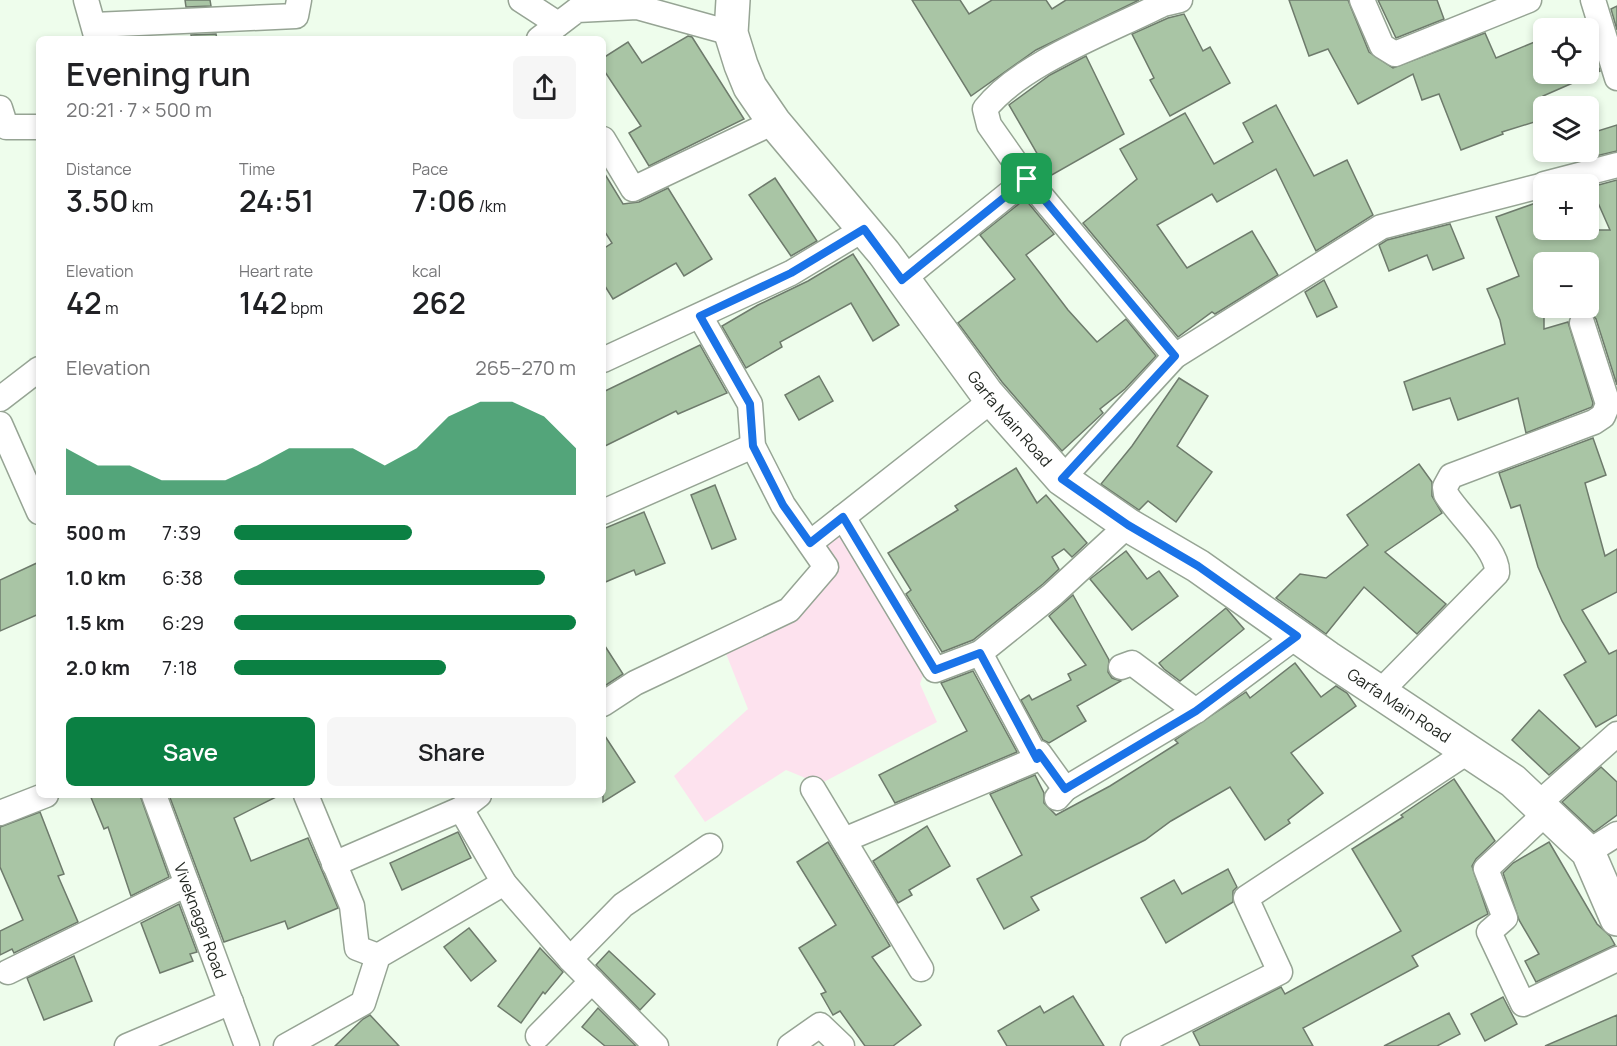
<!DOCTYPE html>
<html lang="en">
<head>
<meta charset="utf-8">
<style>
	:root { --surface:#fff; --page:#f6f6f6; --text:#202124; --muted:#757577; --accent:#0b8043 }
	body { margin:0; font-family:Manrope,sans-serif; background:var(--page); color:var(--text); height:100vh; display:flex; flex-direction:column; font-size:22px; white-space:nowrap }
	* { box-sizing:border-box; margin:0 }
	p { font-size:20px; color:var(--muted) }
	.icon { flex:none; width:33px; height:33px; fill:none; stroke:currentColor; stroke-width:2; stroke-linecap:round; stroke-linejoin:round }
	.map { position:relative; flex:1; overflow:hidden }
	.details { position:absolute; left:36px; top:36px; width:570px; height:762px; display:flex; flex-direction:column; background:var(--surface); border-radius:9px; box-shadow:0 3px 9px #0003 }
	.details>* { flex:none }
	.fabs { position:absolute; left:1533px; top:18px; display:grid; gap:12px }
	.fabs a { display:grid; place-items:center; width:66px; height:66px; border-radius:9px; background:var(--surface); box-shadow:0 3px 9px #0003; font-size:30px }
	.pin { position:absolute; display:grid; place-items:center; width:51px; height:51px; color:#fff; margin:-26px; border-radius:12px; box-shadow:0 3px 9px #0006 }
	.round { display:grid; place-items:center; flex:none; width:63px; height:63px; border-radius:9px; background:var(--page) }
	.headline { display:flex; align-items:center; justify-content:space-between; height:102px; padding:0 30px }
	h1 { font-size:33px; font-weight:600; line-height:45px }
	.figures { display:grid; grid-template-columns:repeat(3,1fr); gap:9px; height:102px; padding:6px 30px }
	.figures div { display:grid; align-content:center }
	.figures b { font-size:30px; font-weight:600 }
	.figures small { font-size:16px; font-weight:400 }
	.figures p { font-size:16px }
	.chart { height:168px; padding:12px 30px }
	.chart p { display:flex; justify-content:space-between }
	.chart svg { width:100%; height:108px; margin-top:6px; fill:var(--accent); opacity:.7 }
	.primary-button { display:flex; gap:12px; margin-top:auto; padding:12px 30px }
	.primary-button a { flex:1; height:69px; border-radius:9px; background:var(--accent); color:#fff; font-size:24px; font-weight:600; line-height:69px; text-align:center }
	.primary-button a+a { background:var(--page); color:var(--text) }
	ul { padding:0 30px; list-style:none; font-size:20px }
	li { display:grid; grid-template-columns:96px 72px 1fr; align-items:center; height:45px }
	li i { height:15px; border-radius:8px; background:var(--accent) }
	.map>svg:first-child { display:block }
</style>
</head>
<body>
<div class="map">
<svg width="1617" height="1046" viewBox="0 0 1617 1046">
	<rect width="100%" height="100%" fill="#eefdec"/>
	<path fill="#fde2ee" d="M840,529L926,666L920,684L937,722L820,784L786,770L705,822L674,776L748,709L725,651L829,575L819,544Z"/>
	<g fill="#a9c5a5" stroke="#6e7b6c" stroke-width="1.5">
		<path d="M185,0H210L211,6L186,7Z"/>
		<path d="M912,0H960L969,14L992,0H1046L1052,9L1066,0H1139L1036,50L971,96Z"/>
		<path d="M1289,0H1348L1369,52L1393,68L1485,33L1496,58L1544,38V74H1588V34L1600,71L1543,96L1544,119L1502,132L1503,134L1461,150L1439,94L1422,100L1413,74L1358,104L1328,49L1309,56Z"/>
		<path d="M1378,0H1437L1444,19L1396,38Z"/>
		<path d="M1617,6V30L1611,9Z"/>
		<path d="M1184,14L1203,51L1210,47L1230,83L1170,116L1150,80L1154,78L1132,34L1168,18Z"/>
		<path d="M216,34L217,39H192L191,35Z"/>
		<path d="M688,36L692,37L744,119L649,166L629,133L641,126L603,69V58L628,42L642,63Z"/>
		<path d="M1086,56L1124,134L1050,176L1009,105L1050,75Z"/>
		<path d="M1276,105L1314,176L1347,160L1373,215L1316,251L1276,169L1217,202L1212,194L1157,225L1187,268L1252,231L1278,275L1215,314L1212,312L1178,337L1083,223L1137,179L1120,149L1185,113L1214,164L1253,142L1243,123Z"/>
		<path d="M1617,125V151L1579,160L1575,152H1588V134Z"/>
		<path d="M603,171L623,204L639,202L668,188L712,259L684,276L676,263L613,299L603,283V249L612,243L603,229Z"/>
		<path d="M775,178L817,241L791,256L749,195Z"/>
		<path d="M1617,180V385L1596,319L1588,311V262H1544V329L1568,322L1593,403L1592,407L1526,433L1518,398L1458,420L1450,398L1413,410L1404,382L1505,344L1500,320L1487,289L1519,276L1496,217L1544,200V230H1610L1591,187Z"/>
		<path d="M1025,199L1054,234L1026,255L1068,310L1097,342L1126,319L1156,356L1125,389L1100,409L1103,413L1062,451L1002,382L958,323L1015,279L980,235Z"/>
		<path d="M1450,224L1464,258L1433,270L1427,255L1389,271L1379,245L1387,240Z"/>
		<path d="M853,254L899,325L873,341L851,303L780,342L782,347L746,368L722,326L758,305L808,281Z"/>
		<path d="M1324,280L1337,307L1317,317L1305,292Z"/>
		<path d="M700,345L727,393L678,414L676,411L603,447V392Z"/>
		<path d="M819,376L833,401L799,420L785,395Z"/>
		<path d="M1179,378L1208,396L1177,446L1212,472L1176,522L1148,501L1139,510L1101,484L1132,446Z"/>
		<path d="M1593,438L1606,475L1585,483L1605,556L1617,549V592L1582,610L1609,654L1617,650V715L1596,727L1564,675L1586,662L1562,621L1538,567L1520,505L1511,508L1499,473Z"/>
		<path d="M1419,464L1432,482V496L1442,513L1385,552L1446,604L1417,634L1364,587L1326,634L1276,598L1300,574L1326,578L1368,545L1347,515Z"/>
		<path d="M1016,468L1037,503L1046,495L1087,543L1072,557L1064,549L1052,557L1059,569L1043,584L973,640L942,652L906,594L911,590L888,553L958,510L955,506Z"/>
		<path d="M715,485L736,539L712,549L691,495Z"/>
		<path d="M644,512L665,563L636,575L634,570L603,583V529Z"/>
		<path d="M1126,551L1147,579L1159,571L1178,596L1132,630L1090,579Z"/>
		<path d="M39,562V614L0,631V580Z"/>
		<path d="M1073,595L1109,660L1108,672L1112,678L1121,681L1077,706L1086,721L1049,743L1043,740L1021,700L1029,695L1032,700L1071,680L1068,674L1086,665L1049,616Z"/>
		<path d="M1226,608L1244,629L1180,681L1164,669L1159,663Z"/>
		<path d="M603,643L623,674L603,687Z"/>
		<path d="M1295,663L1321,697L1336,686L1347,693L1356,706L1291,753L1323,793L1288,820L1290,823L1265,840L1230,787L1171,821L1145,840L1031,897L1039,910L1004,929L977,879L1022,855L990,794L1035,775L1044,793V803L1056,815L1110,786L1178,743L1175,740L1246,692L1250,698Z"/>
		<path d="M973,671L1017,752L895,803L879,775L967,731L941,683Z"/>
		<path d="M1539,710L1580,748L1549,775L1512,740Z"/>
		<path d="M603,733L635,782L603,802Z"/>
		<path d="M1601,767L1617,782V815L1594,832L1562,802Z"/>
		<path d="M1454,779L1495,841L1476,859L1472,866L1488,914L1412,956L1418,966L1303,1028L1313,1046H1200L1193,1032L1281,987L1285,994L1401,931L1352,849L1403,817L1401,815Z"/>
		<path d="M90,795H140L169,877L131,896L108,827L104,829Z"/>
		<path d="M169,795H280L234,818L251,861L308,838L338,908L288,929L285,921L224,942Z"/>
		<path d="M40,812L64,874L58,876L78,922L14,953L12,949L0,955V931L23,920L0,867V827Z"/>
		<path d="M927,826L950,866L909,890L912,895L898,903L873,861Z"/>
		<path d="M458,832L471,858L402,890L390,863Z"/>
		<path d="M828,842L890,946L872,957L921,1025L893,1046H865L840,1011L833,1015L821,994L826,992L799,948L836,925L797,862Z"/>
		<path d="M1549,842L1597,924L1610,936L1615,945L1536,982L1525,961L1539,954L1519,920L1503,873L1513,863Z"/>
		<path d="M1228,869L1237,887L1233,891V902L1166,943L1141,898L1174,880L1182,894Z"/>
		<path d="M179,904L197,952L190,954L193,961L160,973L141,923Z"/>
		<path d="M469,928L496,961L471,981L444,947Z"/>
		<path d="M540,948L563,972L545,994L543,992L521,1023L498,1006Z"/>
		<path d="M609,951L655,994L640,1010L596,965Z"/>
		<path d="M74,956L92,1001L44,1020L27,978Z"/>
		<path d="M1073,996L1104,1046H1007L998,1031L1040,1006L1044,1013Z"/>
		<path d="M1503,997L1517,1024L1485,1041L1471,1014Z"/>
		<path d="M598,1008L636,1046H605L582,1027Z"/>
		<path d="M1449,1013L1460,1034L1437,1046H1384Z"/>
		<path d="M370,1015L399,1046H335L363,1019Z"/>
		<path d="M1617,1015V1046H1545Z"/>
	</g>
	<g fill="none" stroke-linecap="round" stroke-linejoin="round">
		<defs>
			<g id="street">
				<path d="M86,0L97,39"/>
				<path d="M521,0L558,24"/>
				<path d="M1362,0L1382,46L1395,54L1529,0"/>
				<path d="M1593,0L1617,78"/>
				<path d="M94,25L296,16L299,0"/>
				<path d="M539,39L577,10L637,7L731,33"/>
				<path d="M0,108L6,127H39"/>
				<path d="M603,139L633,189L774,122"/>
				<path d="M1027,179L1175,356"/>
				<path d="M1544,184L1617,165"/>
				<path d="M902,280L1027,179L989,125L985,109C1021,63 1110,31 1163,4L1180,0"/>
				<path d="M603,360L791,273L864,229"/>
				<path d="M0,399L39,369"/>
				<path d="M0,424L39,512"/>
				<path d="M1062,479L1175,356L1381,227L1544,185"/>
				<path d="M603,512L753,446"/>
				<path d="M843,517L935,670L980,653L1052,595L1128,525"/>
				<path d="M810,543L992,400"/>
				<path d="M980,653L1037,759L1039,753L1065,789"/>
				<path d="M1121,667L1132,663L1196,711"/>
				<path d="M1380,692L1497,573C1499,550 1458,515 1446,494L1445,487L1451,476L1594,422L1603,416L1608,404L1582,323"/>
				<path d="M603,704L635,683L789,610L826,567L783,505L753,446L750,404L700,316"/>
				<path d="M813,789L921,969"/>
				<path id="s1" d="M154,795L247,1046"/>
				<path d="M306,795L352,906L357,948L378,956"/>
				<path d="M1057,798L1065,789L1196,711L1297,636"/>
				<path d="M1538,804L1617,734"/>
				<path d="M461,809L504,883L570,959L656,1046"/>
				<path d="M1547,812L1486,869L1505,918L1489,932L1523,1004L1617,959"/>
				<path d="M0,813L46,795"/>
				<path d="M844,840L1037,759"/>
				<path d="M1588,852L1617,834"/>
				<path d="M334,864L461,809L479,795"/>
				<path d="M570,959L623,905L710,846"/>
				<path d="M8,972L187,884"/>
				<path d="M538,1036L592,981"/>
				<path d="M127,1046L231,1002"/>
				<path d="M286,1046L363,1003L378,956L504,883"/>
				<path d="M790,1046L820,1025L842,1046"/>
				<path d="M1133,1046L1280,972L1246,898L1469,751"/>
			</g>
			<g id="secondary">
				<path id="s2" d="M733,0L731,33L741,65L750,87L774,122L884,253L987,394L1062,479L1128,525L1198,566L1328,658L1513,781L1588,852L1617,919"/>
			</g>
		</defs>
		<use href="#street" stroke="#96a494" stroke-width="27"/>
		<use href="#secondary" stroke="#96a494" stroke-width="36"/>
		<use href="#street" stroke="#fff" stroke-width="24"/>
		<use href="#secondary" stroke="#fff" stroke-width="33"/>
	</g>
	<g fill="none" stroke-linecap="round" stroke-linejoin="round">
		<defs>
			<path id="route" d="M1027,179L1175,356L1062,479L1128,525L1198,566L1297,636L1196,711L1065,789L1039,753L1037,759L980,653L935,670L843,517L810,543L783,505L753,446L750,404L700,316L791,273L864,229L902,280Z"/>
		</defs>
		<use href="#route" stroke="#fff" stroke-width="12"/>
		<use href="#route" stroke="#1a73e8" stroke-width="8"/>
	</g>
	<g text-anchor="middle" stroke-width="4.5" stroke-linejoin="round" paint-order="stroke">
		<g font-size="16" fill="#1f241e" stroke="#fff">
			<text dy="6" stroke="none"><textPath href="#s2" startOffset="512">Garfa Main Road</textPath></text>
			<text dy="6" stroke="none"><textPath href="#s2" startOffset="998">Garfa Main Road</textPath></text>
			<text dy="6" stroke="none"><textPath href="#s1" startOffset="134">Viveknagar Road</textPath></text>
		</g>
	</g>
</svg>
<div class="fabs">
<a><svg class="icon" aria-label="locate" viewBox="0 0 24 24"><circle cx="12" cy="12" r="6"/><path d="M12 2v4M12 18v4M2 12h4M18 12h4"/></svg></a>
<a><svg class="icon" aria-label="layers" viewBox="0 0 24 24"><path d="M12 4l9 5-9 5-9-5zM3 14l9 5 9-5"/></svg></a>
<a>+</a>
<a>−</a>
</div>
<div class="pin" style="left:1027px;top:179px;background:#1e9e55"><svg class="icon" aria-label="arrive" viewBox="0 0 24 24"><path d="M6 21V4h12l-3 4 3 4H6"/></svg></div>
<section class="details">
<div class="headline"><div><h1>Evening run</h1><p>20:21 · 7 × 500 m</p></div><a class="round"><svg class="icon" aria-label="share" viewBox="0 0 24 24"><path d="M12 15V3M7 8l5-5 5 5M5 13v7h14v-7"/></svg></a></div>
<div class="figures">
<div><p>Distance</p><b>3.50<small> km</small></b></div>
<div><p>Time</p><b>24:51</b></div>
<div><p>Pace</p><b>7:06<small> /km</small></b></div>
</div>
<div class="figures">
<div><p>Elevation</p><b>42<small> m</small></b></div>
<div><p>Heart rate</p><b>142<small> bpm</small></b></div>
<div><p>kcal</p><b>262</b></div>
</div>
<div class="chart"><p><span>Elevation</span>265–270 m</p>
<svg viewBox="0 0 160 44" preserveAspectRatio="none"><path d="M0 44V25L10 32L20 32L30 38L40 38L50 38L60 32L70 25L80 25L90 25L100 32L110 25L120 12L130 6L140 6L150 12L160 25V44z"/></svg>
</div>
<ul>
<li><b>500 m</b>7:39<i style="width:52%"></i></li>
<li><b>1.0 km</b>6:38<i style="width:91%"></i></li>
<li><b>1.5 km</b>6:29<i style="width:100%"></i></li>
<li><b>2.0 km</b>7:18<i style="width:62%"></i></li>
</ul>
<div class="primary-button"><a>Save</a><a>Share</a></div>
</section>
</div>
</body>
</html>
